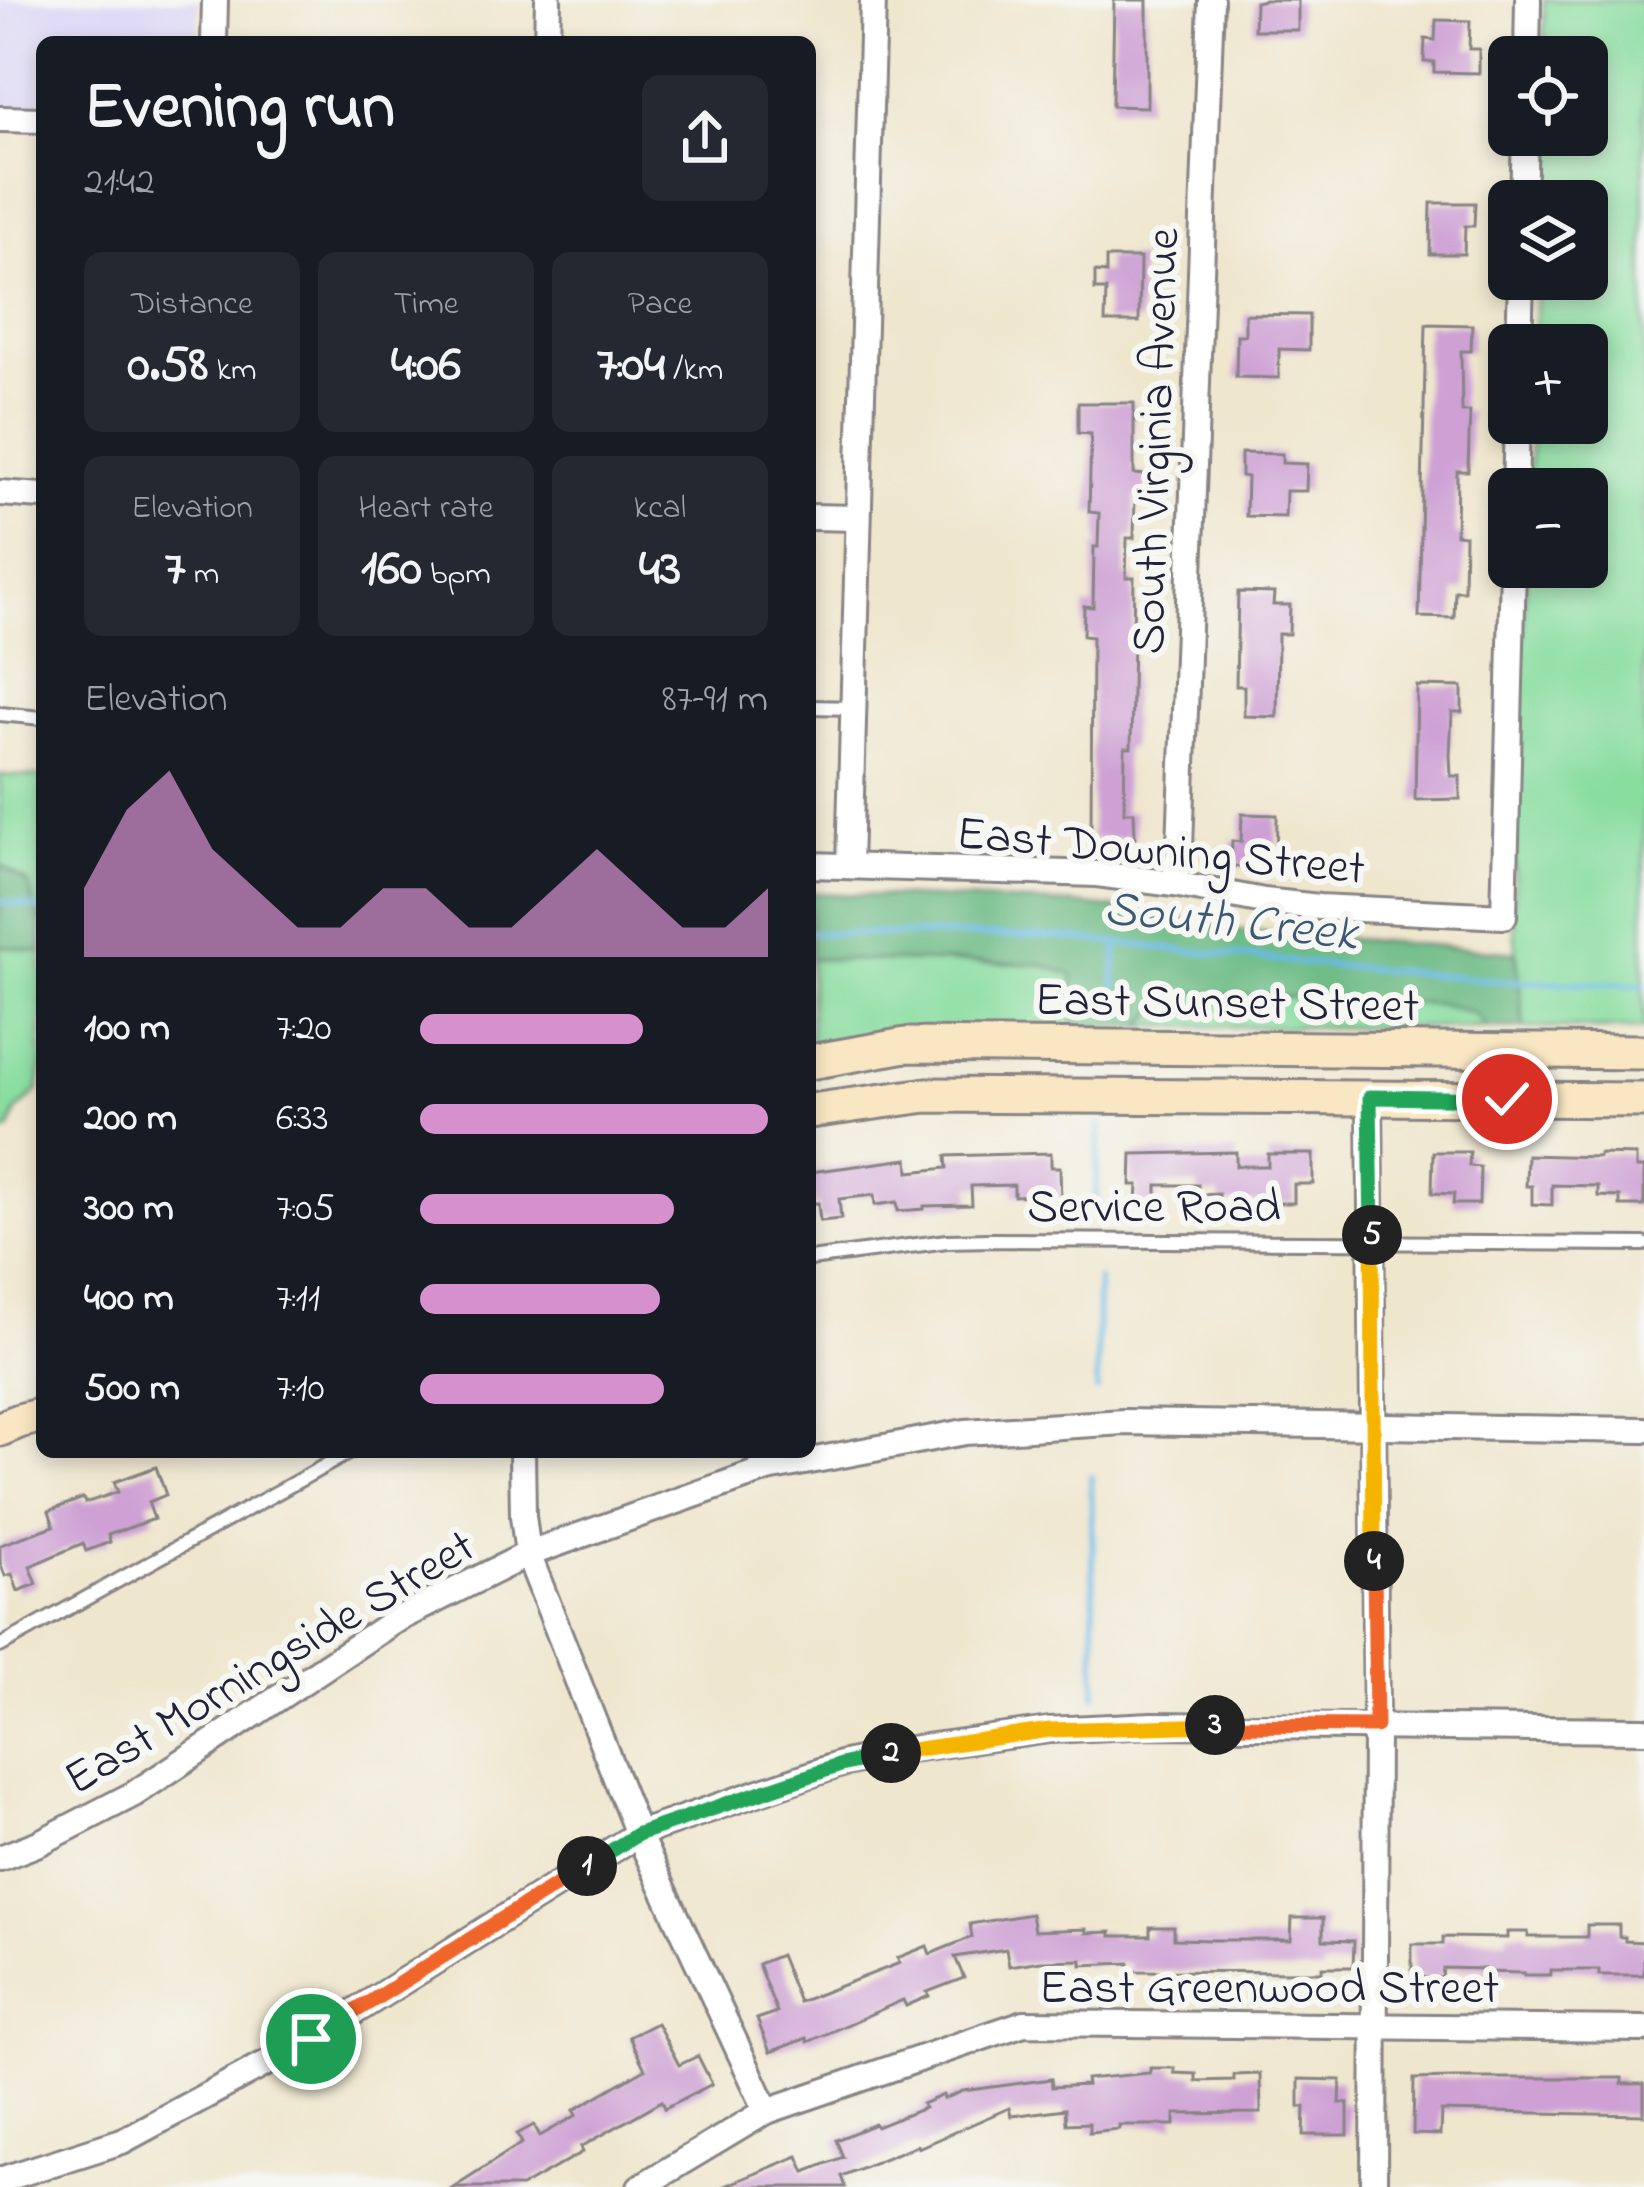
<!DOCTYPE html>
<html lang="en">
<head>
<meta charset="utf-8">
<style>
	:root { --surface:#171b24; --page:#242831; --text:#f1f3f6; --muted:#9ea1a6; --accent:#d690ce }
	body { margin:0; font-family:"Indie Flower",sans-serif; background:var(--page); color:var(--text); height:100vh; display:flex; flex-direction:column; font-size:45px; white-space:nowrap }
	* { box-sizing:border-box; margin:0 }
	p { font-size:39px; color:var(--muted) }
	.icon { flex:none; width:66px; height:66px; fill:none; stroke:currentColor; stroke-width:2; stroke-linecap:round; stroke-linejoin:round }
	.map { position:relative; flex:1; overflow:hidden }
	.drawer { position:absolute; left:36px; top:36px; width:780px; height:1422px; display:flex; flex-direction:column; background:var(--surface); border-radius:18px; box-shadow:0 6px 18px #0003 }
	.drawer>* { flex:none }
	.buttons { position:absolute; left:1488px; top:36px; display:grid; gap:24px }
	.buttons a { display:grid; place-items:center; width:120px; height:120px; border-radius:18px; background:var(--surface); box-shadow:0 6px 18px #0003; font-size:60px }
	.pin { position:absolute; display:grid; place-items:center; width:102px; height:102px; color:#fff; margin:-51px; border:6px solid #fff; border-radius:50%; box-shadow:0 3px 12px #0007 }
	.km { position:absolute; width:60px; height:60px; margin:-30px; border-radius:50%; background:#222; color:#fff; font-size:33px; line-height:60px; text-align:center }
	.round { display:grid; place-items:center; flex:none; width:126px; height:126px; border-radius:18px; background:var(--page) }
	.headline { display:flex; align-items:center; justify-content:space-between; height:204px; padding:0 48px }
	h1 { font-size:66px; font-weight:700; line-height:90px }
	.figures { display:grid; grid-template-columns:repeat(3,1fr); gap:18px; height:204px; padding:12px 48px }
	.figures div { display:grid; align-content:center; border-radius:18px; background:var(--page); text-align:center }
	.figures b { font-size:51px; font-weight:700 }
	.figures small { font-size:33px; font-weight:400 }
	.figures p { font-size:33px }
	.chart { height:336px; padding:24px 48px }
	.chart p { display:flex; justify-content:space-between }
	.chart svg { width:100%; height:216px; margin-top:12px; fill:var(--accent); opacity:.7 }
	ul { padding:0 48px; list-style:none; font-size:39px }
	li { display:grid; grid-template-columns:192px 144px 1fr; align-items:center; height:90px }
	li i { height:30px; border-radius:15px; background:var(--accent) }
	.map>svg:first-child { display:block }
</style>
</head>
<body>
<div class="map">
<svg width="1644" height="2187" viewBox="0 0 1644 2187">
	<rect width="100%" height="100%" fill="#f6f6f2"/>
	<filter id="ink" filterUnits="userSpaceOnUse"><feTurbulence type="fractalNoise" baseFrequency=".00833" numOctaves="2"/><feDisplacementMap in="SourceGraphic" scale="24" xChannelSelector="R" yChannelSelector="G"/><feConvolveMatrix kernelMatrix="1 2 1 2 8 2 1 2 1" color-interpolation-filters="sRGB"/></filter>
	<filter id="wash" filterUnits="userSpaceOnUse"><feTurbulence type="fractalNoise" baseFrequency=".004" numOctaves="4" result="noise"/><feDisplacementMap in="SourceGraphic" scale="48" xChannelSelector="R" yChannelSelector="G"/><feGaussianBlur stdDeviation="2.7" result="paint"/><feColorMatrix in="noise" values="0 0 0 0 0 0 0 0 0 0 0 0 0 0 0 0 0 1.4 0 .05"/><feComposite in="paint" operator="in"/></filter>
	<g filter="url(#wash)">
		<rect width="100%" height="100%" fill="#efe6ce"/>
		<path fill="#dcd6f6" d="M0,0H198L197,42H42V109L0,108Z"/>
		<g fill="#88dd9f" stroke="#55806d" stroke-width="3">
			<path d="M1544,0H1644V1029L1524,1028L1513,916L1526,567H1587V489H1529L1531,423H1587V345H1534L1537,279H1587V201H1539L1542,135H1587V57H1544Z"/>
			<path d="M0,775L42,777V921H39L28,884L0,864Z"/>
			<path d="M0,946L42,952L41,1069L39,1089L16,1112L10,1130L0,1132Z"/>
			<path d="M810,959L1040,964L1073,975L1074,1026L890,1032L810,1043Z"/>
			<path d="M1195,993L1440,1004L1474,1013L1487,1028L1143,1026L1163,1002Z"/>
		</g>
		<g fill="#6ebc86" stroke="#486f60" stroke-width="3">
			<path d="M0,864L28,884L42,929V952L0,946Z"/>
			<path d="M810,893L1073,904L1130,910L1236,930L1516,952L1524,1028H1487L1474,1013L1440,1004L1195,993L1163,1002L1143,1026H1074L1073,975L1040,964L810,959Z"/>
		</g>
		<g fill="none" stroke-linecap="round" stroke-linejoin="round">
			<g stroke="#6abbe5" stroke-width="6">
				<path d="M0,901L42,909"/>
				<path d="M810,933L1059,937L1294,962L1493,980L1644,985"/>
				<path d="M1113,1013L1117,943"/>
				<path d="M1095,1209L1100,1124"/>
				<path d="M1097,1390L1098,1279"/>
				<path d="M1091,1477L1096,1695"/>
			</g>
		</g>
		<g id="blocks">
			<g fill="#cea0d4">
				<path d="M1114,0H1147V107L1112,106Z"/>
				<path d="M1265,0H1298V30H1254L1255,2Z"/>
				<path d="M1436,20L1470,21L1469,49H1479V73L1434,72V62H1424L1425,39L1435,40Z"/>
				<path d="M1431,203H1475L1474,226H1465L1464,254H1430Z"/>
				<path d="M1106,258H1140L1139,322H1105L1106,290H1095V272L1106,273Z"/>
				<path d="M1245,314L1309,315V350L1279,349V378L1236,377L1237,335H1245Z"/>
				<path d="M1426,324L1472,325L1471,351H1461L1462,412H1470L1469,437L1468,471H1457L1456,534L1465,535L1464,591H1455L1454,618L1419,617Z"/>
				<path d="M1078,403H1134V474L1147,475L1146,497H1135L1134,538H1127L1126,577H1134L1131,748H1125L1124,812H1134L1135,838L1091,839L1092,637L1083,636L1084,606L1093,607L1094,547H1098L1099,513L1089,512L1091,434L1078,433Z"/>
				<path d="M1241,453L1282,454V463L1307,464L1306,491H1286L1285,517L1246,516L1247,477L1241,476Z"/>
				<path d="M1238,592L1274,593L1273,605H1290L1289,634H1278L1277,717L1244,716V686H1236Z"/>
				<path d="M1417,686L1462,687V712H1452L1450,755L1451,776H1460V799L1415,800Z"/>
				<path d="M1242,814L1277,815L1276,867L1231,866L1232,841L1241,842Z"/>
				<path d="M1236,1152V1166H1268V1154H1313V1184H1294V1203H1219V1194L1198,1195V1185H1157V1204H1137L1138,1185H1131L1132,1154Z"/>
				<path d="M1433,1152H1470L1469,1166L1480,1167L1479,1204H1453L1454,1194L1432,1193Z"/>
				<path d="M1051,1153V1167H1060L1061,1204L1035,1205V1195L1014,1196V1185L971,1186L972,1205L924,1206V1209L898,1211L897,1202L875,1205L874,1195L839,1199L841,1219L820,1221L818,1203H813L810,1172L908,1159L909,1172L947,1168L946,1156Z"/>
				<path d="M1599,1154L1636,1155V1168H1644V1206H1620V1197L1598,1196V1186L1552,1185V1205L1532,1204V1186H1526L1527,1155L1599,1157Z"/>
				<path d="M156,1467L166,1495L148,1502L154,1519L108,1535L110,1542L86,1551L83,1543L30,1566L37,1584L18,1591L12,1574L5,1576L0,1562V1545L54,1526L49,1511L83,1498L85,1503L118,1492L114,1482Z"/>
				<path d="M1031,1914L1034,1931L1086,1929V1933L1111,1932V1936H1150V1927H1174V1939L1214,1940H1291L1292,1918H1323V1940L1354,1941L1353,1967H1322V1972L1129,1971V1963L1082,1965V1960L1041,1961L1009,1966L1006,1949L955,1957L964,1978L927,1992L929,1996L906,2006L903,2000L808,2042L807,2038L770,2052L757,2019L777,2012L758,1964L780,1955L799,2002L900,1963L897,1958L927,1946L930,1954L972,1937L970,1924Z"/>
				<path d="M1587,1925H1619V1937H1625V1941L1644,1942V1975H1599V1970H1550V1975H1524V1973L1484,1972V1969L1443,1968L1442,1978L1412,1977V1944H1443V1937L1507,1938V1932H1528V1937H1587Z"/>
				<path d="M657,2023L679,2065L698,2056L712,2084L665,2108L662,2101L581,2147L583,2152L521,2187H453L522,2143L517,2134L534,2125L540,2136L577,2115L574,2110L645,2069L629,2037Z"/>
				<path d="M1150,2068H1174V2073L1196,2074V2081L1234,2080V2075L1260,2074L1261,2113L1175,2114V2125H1119V2129L1089,2132V2123L1066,2124L1065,2109L1011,2116L1009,2108L918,2148L917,2145L841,2176L845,2187H722L798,2156L805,2172L843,2157L836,2140L875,2124L877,2127L924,2108L922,2104L943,2095L944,2099L963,2091L1051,2079L1052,2087L1087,2085L1086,2079L1150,2073Z"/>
				<path d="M1452,2078H1622V2084H1644V2115L1441,2111L1440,2135L1413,2134L1414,2079Z"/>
				<path d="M1299,2079L1341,2080L1340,2103H1348V2135H1304L1305,2107H1299Z"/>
			</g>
		</g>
	</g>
	<g filter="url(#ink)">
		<use href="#blocks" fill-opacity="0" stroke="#888484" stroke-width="3"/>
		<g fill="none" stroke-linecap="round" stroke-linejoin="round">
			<defs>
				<g id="service">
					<path d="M810,707L853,708"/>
					<path d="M0,714L42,718"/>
					<path d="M810,1259L947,1241L991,1240L1644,1244"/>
					<path d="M0,1646L350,1452"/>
				</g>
				<g id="minor">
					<path d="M214,42L215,0"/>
					<path d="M547,42L548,0"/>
					<path d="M1527,57L1528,0"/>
					<path d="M0,119L42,120"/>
					<path d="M1523,201L1525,135"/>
					<path d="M1519,345L1521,279"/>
					<path d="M1515,489L1517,423"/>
					<path d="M0,493L42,496"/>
					<path d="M810,517L858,518"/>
					<path d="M810,865L1097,874L1174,884L1264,901L1319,907L1504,916L1513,567"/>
					<path d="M849,866L873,0"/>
					<path d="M1174,884L1180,847L1211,0"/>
					<path d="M1370,1097L1376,1726L1374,2187"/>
					<path d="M522,1452L523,1516L528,1554L638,1834L767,2111"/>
					<path d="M0,1858L39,1843L134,1794L394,1621L528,1554L767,1469L965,1432L1124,1422L1644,1430"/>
					<path d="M0,2180L122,2141L311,2039L638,1834L841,1764L903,1750L1050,1730L1152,1725L1644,1730"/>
					<path d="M640,2187L767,2111L1024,2023L1644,2029"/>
				</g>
				<g id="secondary">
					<path d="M810,1062L906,1045L1644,1052"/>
					<path d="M810,1111L927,1095L1644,1100"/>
					<path d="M0,1429L19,1421L42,1415"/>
				</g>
			</defs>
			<use href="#service" stroke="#888484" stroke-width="18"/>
			<use href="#minor" stroke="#888484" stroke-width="30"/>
			<use href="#secondary" stroke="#888484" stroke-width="39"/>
			<use href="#service" stroke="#fff" stroke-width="12"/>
			<use href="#minor" stroke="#fff" stroke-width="24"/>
			<use href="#secondary" stroke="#f9e7c3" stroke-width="33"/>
		</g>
	</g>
	<g fill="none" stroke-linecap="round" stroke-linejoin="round" filter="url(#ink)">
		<defs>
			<path id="split-1" d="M311,2039L587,1866"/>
			<path id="split-2" d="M587,1866L638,1834L841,1765L891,1753"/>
			<path id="split-3" d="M891,1753L1050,1730L1215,1725"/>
			<path id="split-4" d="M1215,1725L1376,1726L1374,1561"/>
			<path id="split-5" d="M1372,1235L1374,1561"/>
			<path id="split-6" d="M1372,1235L1370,1097L1507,1099"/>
		</defs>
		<use href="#split-1" stroke="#fff" stroke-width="24"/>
		<use href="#split-2" stroke="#fff" stroke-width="24"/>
		<use href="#split-3" stroke="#fff" stroke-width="24"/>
		<use href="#split-4" stroke="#fff" stroke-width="24"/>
		<use href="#split-5" stroke="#fff" stroke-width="24"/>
		<use href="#split-6" stroke="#fff" stroke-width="24"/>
		<use href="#split-1" stroke="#f0652b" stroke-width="15"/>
		<use href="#split-2" stroke="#22a559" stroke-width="15"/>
		<use href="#split-3" stroke="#f5b400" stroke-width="15"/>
		<use href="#split-4" stroke="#f0652b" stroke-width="15"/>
		<use href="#split-5" stroke="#f5b400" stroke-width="15"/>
		<use href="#split-6" stroke="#22a559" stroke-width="15"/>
	</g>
	<g text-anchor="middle" stroke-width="12" stroke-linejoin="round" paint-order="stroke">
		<g font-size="48" fill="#22223b" stroke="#f6f6f2">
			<text transform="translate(1153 441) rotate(-88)" y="17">South Virginia Avenue</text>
			<text transform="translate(1161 848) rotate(5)" y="17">East Downing Street</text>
			<text transform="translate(1227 1000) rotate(1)" y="17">East Sunset Street</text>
			<text x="1154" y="1221">Service Road</text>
			<text transform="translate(268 1660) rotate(-31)" y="17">East Morningside Street</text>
			<text x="1269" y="2002">East Greenwood Street</text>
		</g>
		<g font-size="51" font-style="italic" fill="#3b5876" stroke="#f6f6f2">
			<text transform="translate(1231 918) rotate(6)" y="18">South Creek</text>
		</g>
	</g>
</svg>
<div class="buttons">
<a><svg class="icon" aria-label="locate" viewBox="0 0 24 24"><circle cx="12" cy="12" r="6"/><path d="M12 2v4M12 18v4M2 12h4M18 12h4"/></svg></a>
<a><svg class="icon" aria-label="layers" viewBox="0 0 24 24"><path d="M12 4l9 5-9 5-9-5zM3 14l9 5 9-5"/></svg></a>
<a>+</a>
<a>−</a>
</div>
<div class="pin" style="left:311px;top:2039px;background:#1e9e55"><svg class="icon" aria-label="arrive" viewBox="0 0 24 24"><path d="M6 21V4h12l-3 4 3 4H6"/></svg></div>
<div class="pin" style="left:1507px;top:1099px;background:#d93025"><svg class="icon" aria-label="check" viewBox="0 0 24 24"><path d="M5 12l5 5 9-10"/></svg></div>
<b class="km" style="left:587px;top:1866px">1</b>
<b class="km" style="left:891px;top:1753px">2</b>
<b class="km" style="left:1215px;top:1725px">3</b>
<b class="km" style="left:1374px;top:1561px">4</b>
<b class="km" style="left:1372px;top:1235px">5</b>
<section class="drawer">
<div class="headline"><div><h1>Evening run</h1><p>21:42</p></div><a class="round"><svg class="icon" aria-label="share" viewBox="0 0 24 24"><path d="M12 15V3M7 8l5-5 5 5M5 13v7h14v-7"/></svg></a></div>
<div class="figures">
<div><p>Distance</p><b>0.58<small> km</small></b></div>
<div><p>Time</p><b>4:06</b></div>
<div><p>Pace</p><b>7:04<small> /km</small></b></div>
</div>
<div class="figures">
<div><p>Elevation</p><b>7<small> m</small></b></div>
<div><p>Heart rate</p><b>160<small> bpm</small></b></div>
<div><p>kcal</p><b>43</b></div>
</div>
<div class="chart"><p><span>Elevation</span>87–91 m</p>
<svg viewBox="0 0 160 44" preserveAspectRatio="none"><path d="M0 44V30L10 14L20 6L30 22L40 30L50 38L60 38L70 30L80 30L90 38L100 38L110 30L120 22L130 30L140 38L150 38L160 30V44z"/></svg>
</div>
<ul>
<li><b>100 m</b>7:20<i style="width:64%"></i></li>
<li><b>200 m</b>6:33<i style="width:100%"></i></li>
<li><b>300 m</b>7:05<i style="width:73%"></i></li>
<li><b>400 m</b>7:11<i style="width:69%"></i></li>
<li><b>500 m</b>7:10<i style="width:70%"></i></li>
</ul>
</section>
</div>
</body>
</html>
